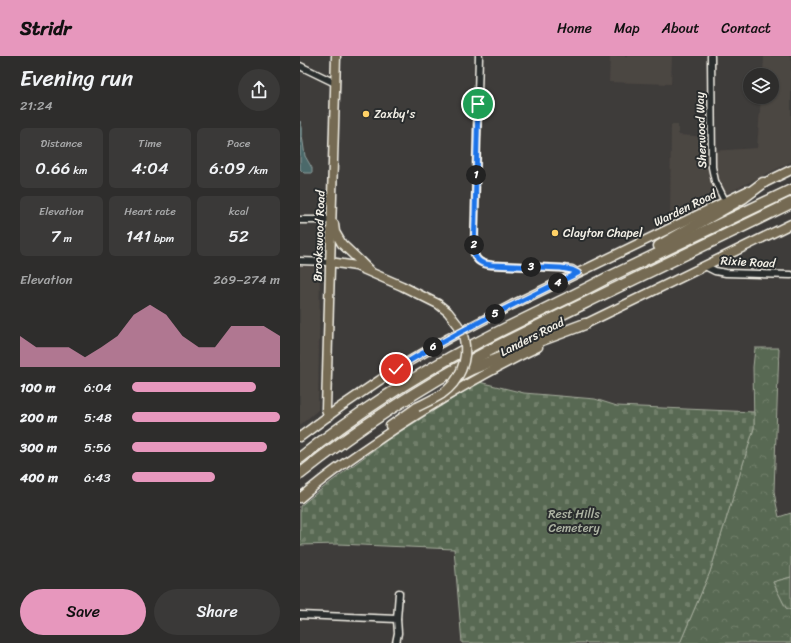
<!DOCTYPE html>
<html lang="en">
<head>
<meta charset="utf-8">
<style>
	:root { --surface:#2e2d2c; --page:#3a3938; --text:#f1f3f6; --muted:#a7a8a9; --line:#494948; --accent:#e797bd }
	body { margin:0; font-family:Sriracha,sans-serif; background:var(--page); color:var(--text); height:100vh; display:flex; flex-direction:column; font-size:15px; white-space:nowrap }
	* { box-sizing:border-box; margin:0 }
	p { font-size:13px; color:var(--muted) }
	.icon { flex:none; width:22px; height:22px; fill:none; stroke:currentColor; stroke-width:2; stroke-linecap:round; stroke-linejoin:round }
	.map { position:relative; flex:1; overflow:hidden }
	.panel { display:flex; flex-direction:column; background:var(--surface); width:300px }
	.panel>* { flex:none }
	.tools { position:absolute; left:443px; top:12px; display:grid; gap:8px }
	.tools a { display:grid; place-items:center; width:36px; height:36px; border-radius:50%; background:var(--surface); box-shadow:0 1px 3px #0004,0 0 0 1px var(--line); font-size:20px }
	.pin { position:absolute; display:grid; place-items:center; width:34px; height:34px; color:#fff; margin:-17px; border:2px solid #fff; border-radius:50%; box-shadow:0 1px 4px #0007 }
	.km { position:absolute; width:20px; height:20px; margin:-10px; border-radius:50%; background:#222; color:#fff; font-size:11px; line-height:20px; text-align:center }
	.round { display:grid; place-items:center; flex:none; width:42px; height:42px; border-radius:21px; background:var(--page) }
	.overview { display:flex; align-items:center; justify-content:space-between; height:68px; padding:0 20px }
	h1 { font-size:22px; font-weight:600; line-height:30px }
	.metrics { display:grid; grid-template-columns:repeat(3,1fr); gap:6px; height:68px; padding:4px 20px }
	.metrics div { display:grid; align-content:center; border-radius:6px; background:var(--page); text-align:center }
	.metrics b { font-size:17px; font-weight:600 }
	.metrics small { font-size:11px; font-weight:400 }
	.metrics p { font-size:11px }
	.chart { height:112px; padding:8px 20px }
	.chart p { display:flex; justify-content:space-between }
	.chart svg { width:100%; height:72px; margin-top:4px; fill:var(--accent); opacity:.7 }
	.cta { display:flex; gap:8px; margin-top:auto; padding:8px 20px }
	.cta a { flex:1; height:46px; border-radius:24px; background:var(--accent); color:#111; font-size:16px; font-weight:600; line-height:46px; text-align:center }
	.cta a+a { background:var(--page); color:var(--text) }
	ul { padding:0 20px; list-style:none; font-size:13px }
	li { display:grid; grid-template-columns:64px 48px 1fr; align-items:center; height:30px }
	li i { height:10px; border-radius:5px; background:var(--accent) }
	header { display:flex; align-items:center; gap:24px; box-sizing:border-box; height:56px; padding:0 20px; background:var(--accent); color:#111 }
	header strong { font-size:19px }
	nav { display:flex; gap:22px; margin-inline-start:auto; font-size:14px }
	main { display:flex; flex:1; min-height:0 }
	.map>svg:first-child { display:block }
</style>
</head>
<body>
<header>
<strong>Stridr</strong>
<nav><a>Home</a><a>Map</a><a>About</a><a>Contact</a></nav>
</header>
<main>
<section class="panel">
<div class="overview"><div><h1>Evening run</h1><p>21:24</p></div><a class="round"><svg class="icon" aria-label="share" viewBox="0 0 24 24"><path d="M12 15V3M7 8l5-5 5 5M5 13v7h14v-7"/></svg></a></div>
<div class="metrics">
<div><p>Distance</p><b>0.66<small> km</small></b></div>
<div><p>Time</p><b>4:04</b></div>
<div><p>Pace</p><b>6:09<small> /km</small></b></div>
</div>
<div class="metrics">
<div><p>Elevation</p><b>7<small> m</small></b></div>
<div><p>Heart rate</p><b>141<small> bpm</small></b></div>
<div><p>kcal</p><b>52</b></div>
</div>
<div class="chart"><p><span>Elevation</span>269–274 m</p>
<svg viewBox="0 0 160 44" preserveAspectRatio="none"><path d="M0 44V25L10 32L20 32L30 32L40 38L50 32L60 25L70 12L80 6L90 12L100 25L110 32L120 32L130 19L140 19L150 19L160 25V44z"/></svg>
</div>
<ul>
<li><b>100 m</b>6:04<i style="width:84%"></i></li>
<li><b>200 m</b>5:48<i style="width:100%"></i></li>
<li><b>300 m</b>5:56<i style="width:91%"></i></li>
<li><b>400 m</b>6:43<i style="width:56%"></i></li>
</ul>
<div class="cta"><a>Save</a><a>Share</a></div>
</section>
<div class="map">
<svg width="491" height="587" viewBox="0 0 491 587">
	<defs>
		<pattern id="forest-crowns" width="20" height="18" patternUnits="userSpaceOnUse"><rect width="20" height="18" fill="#586952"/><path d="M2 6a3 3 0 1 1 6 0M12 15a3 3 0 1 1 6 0" fill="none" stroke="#717f6b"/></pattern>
		<pattern id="wetland-marsh" width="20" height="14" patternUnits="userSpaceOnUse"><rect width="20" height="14" fill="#586952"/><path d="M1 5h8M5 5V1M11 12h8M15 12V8" fill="none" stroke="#717f6b"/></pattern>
		<pattern id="cemetery-stones" width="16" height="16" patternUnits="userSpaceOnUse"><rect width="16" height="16" fill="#586952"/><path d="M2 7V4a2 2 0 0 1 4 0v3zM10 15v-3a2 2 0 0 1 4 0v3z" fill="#717f6b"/></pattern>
	</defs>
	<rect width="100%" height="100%" fill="#3e3c3a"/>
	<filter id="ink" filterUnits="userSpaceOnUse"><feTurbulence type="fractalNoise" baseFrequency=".025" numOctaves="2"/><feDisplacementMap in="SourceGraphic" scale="8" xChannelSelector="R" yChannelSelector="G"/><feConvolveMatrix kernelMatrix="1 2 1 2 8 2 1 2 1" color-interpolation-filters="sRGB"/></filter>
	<g filter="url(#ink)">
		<g fill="#4c4642">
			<path d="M310,0H372L371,28L309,26Z"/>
			<path d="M464,0H491V106L370,165L371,69H378V79L411,81L412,95L457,92L461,41H472V19H463Z"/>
			<path d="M0,210L20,211L18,354L0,369Z"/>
		</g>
		<path fill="url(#forest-crowns)" stroke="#a6ad9d" d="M455,292H479L474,435L476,447L479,461L491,457V521L473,526L486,552L491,554V587H380L410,516L454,372L453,311Z"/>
		<path fill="url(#wetland-marsh)" stroke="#a6ad9d" d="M491,521V554L486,552L473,526Z"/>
		<path fill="url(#cemetery-stones)" stroke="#a6ad9d" d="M179,326L224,337L295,343L317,350L454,356V372L410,516L380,587H162L154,493L38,488L0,489V450L32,425L87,384Z"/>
		<path fill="#4b696b" stroke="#8f9f9d" d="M0,65L2,71V79L5,100L12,112V117H4L0,113Z"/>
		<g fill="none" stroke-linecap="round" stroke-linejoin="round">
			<defs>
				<g id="minor">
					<path d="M179,0L174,196C176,206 183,208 192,209L261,212L272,213L278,217"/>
					<path d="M411,0L412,111L415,125L425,145"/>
					<path d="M0,10L35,27"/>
					<path d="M0,164H31"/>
					<path d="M0,205L30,206"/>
					<path d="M405,210L415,215L426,217L491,219"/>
					<path d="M0,559L97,563"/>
					<path d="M96,587L98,577L97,563L99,537"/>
				</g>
				<g id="major">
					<path d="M458,130L491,114"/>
					<path d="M34,168L35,176L42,188L60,205L70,215"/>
					<path d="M30,206L56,210L102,230L138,248L148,256L158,269"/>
					<path d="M279,271L491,168"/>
					<path d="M29,360L27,356L26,353L36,0"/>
					<path d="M90,370L117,351"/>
					<path d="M0,381L39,352L96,313L149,282L212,249L447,135"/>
					<path d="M0,442C30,416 63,394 96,372C142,342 189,314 238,291"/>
				</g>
				<g id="highway">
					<path d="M359,190L443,142L463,127"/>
					<path d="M154,322L172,313L202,301L242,284L285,268"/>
					<path d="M0,402C54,359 113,321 175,288C218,265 264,245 307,222L491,134"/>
					<path d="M0,418C59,371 123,330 190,294C231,273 273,253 314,233C373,204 432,176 491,147"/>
				</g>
			</defs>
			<use href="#minor" stroke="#f4f1e8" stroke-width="9"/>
			<use href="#major" stroke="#f4f1e8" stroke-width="11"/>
			<use href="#highway" stroke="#f4f1e8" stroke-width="13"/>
			<use href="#minor" stroke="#2a2d2e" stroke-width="6"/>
			<use href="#major" stroke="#756b52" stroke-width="8"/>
			<use href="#highway" stroke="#756b52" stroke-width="10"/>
			<defs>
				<path id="major-bridge" d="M117,351C125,347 134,343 142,338C159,326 169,304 164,283C163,278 160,273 158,269"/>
			</defs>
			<use href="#major-bridge" stroke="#f4f1e8" stroke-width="11" stroke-linecap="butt"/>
			<use href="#major-bridge" stroke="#756b52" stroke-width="8"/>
		</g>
	</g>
	<g fill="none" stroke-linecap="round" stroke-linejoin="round" filter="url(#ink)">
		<defs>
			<path id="route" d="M96,313C154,277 216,247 278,217L272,214L261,212L192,209C183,208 176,206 174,196L178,48"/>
		</defs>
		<use href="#route" stroke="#fff" stroke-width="8"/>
		<use href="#route" stroke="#1a73e8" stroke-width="5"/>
	</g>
	<g fill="#ffd166" stroke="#2a2d2e" stroke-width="1.5">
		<circle cx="66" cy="58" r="4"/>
		<circle cx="255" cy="177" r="4"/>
	</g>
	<g text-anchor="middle" stroke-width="4" stroke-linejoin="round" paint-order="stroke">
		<g font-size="12" fill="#f4f1e8" stroke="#2a2d2e" text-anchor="start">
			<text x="74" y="62">Zaxby's</text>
			<text x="263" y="181">Clayton Chapel</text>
		</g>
		<g font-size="12" fill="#f4f1e8" stroke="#2a2d2e">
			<text transform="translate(401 74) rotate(-92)" y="4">Sherwood Way</text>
			<text transform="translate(385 152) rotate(-26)" y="4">Warden Road</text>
			<text transform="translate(19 180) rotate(-88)" y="4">Brookswood Road</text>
			<text transform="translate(448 206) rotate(3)" y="4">Rixie Road</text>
			<text transform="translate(232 281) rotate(-27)" y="4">Landers Road</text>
		</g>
		<g font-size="12" fill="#aeb4a4" stroke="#2a2d2e">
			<text x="274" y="462">Rest Hills<tspan x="274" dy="14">Cemetery</tspan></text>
		</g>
	</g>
</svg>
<div class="tools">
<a><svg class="icon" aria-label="layers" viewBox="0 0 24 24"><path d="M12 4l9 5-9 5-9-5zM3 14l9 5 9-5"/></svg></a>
</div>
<div class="pin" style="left:178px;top:48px;background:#1e9e55"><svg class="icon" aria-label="arrive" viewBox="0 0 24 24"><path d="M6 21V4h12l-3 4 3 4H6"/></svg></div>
<div class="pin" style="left:96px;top:313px;background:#d93025"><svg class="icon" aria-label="check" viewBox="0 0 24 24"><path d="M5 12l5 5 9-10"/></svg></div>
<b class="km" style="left:176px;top:119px">1</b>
<b class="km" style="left:174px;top:189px">2</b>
<b class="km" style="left:231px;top:211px">3</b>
<b class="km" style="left:258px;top:227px">4</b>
<b class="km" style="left:195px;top:258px">5</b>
<b class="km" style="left:133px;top:291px">6</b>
</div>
</main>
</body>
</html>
